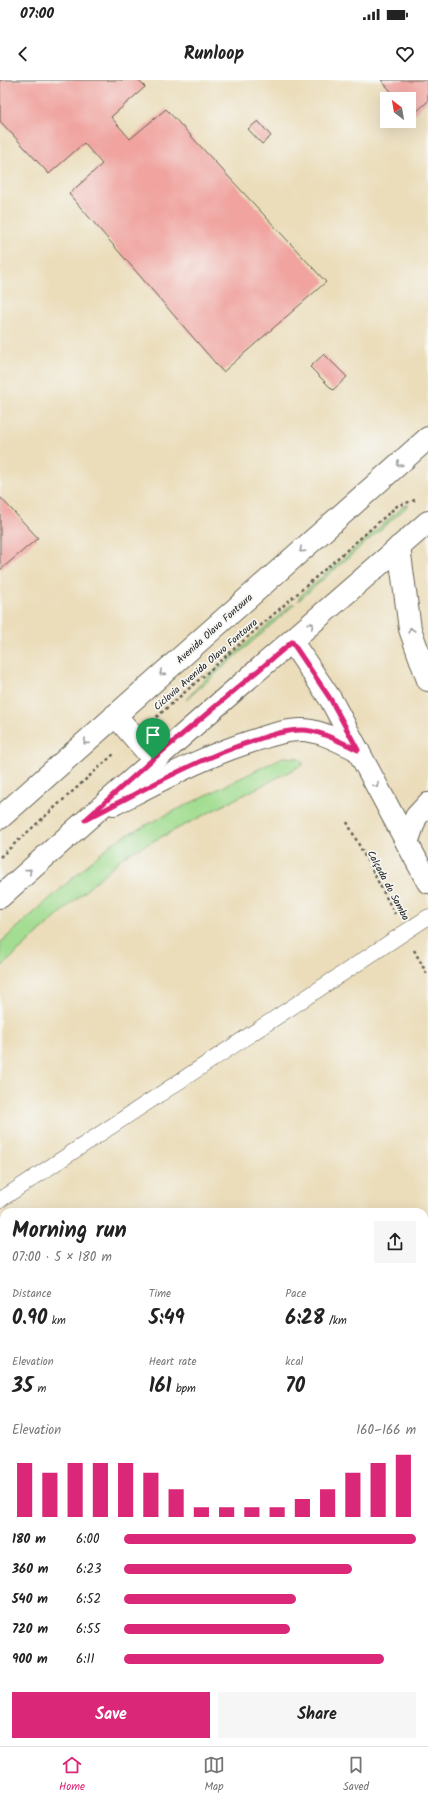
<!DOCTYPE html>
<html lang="en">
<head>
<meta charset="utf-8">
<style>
	:root { --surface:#fff; --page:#f6f6f6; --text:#222; --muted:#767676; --line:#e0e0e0; --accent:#db2777 }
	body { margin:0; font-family:Kalam,sans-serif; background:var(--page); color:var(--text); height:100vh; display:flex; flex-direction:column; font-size:15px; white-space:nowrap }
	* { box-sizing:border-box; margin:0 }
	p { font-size:13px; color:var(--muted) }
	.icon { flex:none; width:22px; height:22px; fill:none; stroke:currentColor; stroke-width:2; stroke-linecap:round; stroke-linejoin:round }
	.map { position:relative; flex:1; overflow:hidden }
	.panel { position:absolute; left:0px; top:1128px; width:428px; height:538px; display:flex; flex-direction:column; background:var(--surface); border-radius:12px 12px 0 0; box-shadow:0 4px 16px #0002 }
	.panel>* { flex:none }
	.needle { width:26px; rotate:329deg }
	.fabs { position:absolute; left:380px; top:12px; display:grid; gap:8px }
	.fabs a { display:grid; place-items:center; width:36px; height:36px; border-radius:0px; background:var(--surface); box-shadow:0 4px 16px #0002; font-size:20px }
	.pin { position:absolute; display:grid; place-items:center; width:34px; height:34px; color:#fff; margin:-41px -17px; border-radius:50% 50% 50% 0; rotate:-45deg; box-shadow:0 0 4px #0007 }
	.pin .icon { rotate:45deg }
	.round { display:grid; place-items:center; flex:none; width:42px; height:42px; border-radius:0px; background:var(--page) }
	.overview { display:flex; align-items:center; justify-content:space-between; height:68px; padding:0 12px }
	h1 { font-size:22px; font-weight:800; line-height:30px }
	.metrics { display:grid; grid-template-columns:repeat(3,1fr); gap:6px; height:68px; padding:4px 12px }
	.metrics div { display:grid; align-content:center }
	.metrics b { font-size:20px; font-weight:800 }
	.metrics small { font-size:11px; font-weight:400 }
	.metrics p { font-size:11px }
	.chart { height:112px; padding:8px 12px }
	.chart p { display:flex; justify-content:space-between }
	.chart svg { width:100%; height:72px; margin-top:4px; stroke:var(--accent); stroke-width:6 }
	.button { display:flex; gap:8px; margin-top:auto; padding:8px 12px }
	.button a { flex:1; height:46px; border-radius:0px; background:var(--accent); color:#fff; font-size:16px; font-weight:800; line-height:46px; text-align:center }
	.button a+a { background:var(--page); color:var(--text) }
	ul { padding:0 12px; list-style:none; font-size:13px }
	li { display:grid; grid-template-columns:64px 48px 1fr; align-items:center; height:30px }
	li i { height:10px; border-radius:5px; background:var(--accent) }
	.status { display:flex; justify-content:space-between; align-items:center; height:28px; padding:0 20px; background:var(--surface); direction:ltr }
	.status svg { height:11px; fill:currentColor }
	header { display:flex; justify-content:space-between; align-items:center; height:52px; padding:0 12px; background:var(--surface); font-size:18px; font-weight:800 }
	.menu { display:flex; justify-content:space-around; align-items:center; height:56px; border-top:1px solid var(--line); background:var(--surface); font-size:11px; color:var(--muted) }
	.menu a { display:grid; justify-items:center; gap:2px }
	.menu .selected { color:var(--accent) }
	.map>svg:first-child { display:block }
</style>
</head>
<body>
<div class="status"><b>07:00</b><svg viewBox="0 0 49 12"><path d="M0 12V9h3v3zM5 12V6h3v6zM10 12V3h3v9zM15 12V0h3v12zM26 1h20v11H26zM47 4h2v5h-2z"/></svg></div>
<header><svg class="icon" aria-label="back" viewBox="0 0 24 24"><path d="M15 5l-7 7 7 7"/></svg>Runloop<svg class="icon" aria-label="heart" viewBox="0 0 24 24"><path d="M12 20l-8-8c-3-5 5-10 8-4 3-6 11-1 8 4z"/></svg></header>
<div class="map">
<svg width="428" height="1666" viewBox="0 0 428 1666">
	<rect width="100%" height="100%" fill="#f6f6f2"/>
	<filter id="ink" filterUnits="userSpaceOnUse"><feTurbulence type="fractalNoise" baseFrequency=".025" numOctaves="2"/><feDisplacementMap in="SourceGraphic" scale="8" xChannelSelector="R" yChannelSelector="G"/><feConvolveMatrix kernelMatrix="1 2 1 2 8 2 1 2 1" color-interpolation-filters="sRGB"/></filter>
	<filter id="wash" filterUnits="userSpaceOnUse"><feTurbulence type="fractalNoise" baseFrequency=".012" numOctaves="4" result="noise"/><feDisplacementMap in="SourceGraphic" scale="16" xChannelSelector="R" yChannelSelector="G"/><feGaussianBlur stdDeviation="0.9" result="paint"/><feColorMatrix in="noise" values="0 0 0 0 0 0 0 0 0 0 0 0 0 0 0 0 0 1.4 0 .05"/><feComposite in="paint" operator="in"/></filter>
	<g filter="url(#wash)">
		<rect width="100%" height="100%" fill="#ebddba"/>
		<g fill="#a2dd91" stroke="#5f7c56">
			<path d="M405,425H409L298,521L300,516Z"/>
			<path d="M292,524H295L186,620L202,602Z"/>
			<path d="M283,677L298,678L304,684L124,776L0,888V863L111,764L128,754Z"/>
		</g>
		<g id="blocks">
			<g fill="#f0a39f">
				<path d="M0,0H138L145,7L111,37L130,59L166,29L326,202L223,292L69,114L102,84L84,63L49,94L0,41Z"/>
				<path d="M381,0H428V21L413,35L409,31V19H398Z"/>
				<path d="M258,41L271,56L262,64L248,49Z"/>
				<path d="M324,274L347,297L333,310L310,287Z"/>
				<path d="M0,417L38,458L0,490Z"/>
			</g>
		</g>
	</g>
	<g filter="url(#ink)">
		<use href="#blocks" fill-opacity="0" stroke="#646053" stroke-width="1"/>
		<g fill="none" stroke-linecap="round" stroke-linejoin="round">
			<defs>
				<g id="service">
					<path d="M0,1120L428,837"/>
					<path d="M424,1325L428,1323"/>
					<path d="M424,1385L428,1395"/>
					<path d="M424,1487L428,1485"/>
					<path d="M17,1666L26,1662"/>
				</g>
				<g id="tertiary">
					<path d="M399,467L410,549L428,600"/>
					<path d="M292,562L331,620L428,802"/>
					<path d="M407,763L416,737L428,724"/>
				</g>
				<g id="primary">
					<path d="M115,635L153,679"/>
					<path d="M114,724C161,700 206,675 256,660C270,655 286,650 301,650C321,650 340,662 358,670"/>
					<path d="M0,738L428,358"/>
					<path d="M0,817C141,690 285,567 428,442"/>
				</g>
				<g id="trunk">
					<path d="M424,1652L428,1650"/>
					<path d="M393,1666L402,1662"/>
				</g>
			</defs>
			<use href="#service" stroke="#646053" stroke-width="16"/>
			<use href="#tertiary" stroke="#646053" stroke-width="24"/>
			<use href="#primary" stroke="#646053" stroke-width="24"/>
			<use href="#trunk" stroke="#646053" stroke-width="24"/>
			<g stroke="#646053" stroke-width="2.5" stroke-dasharray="3 3" stroke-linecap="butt">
				<path d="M152,641L397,426L415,420"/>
				<path d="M347,742L395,834"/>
				<path d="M0,777L115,673"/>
				<path d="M414,870L428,896"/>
			</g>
			<use href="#service" stroke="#fff" stroke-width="15"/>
			<use href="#tertiary" stroke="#fff" stroke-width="22"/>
			<use href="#primary" stroke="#fff" stroke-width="22"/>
			<use href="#trunk" stroke="#fff" stroke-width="22"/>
		</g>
		<defs><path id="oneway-chevron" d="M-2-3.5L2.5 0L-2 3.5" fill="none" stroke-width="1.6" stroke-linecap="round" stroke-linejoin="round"/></defs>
		<g stroke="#999">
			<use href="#oneway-chevron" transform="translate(399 384) rotate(138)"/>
			<use href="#oneway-chevron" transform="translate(302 470) rotate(138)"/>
			<use href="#oneway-chevron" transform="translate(311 545) rotate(-41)"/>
			<use href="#oneway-chevron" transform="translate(411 550) rotate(-105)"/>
			<use href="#oneway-chevron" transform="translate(162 593) rotate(138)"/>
			<use href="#oneway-chevron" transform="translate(86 662) rotate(138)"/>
			<use href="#oneway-chevron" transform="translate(376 705) rotate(62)"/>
			<use href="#oneway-chevron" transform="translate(29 791) rotate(-42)"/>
		</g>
	</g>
	<g fill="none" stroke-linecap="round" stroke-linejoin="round" filter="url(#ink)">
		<defs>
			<path id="route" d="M292,562L331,620L358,670C340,662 321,650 301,650C286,650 270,655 256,660C196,679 141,711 85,740L153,679Z"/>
		</defs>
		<use href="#route" stroke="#fff" stroke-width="8"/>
		<use href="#route" stroke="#db2777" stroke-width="5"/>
	</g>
	<g text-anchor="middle" stroke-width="3.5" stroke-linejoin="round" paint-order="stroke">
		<g font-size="10" fill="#1c1c1c" stroke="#f6f6f2">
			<text transform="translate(214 548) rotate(-42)" y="4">Avenida Olavo Fontoura</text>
			<text transform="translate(205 584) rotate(-41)" y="4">Ciclovia Avenida Olavo Fontoura</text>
			<text transform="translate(389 805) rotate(62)" y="4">Calçada do Samba</text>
		</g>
	</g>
</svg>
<div class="fabs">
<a><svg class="needle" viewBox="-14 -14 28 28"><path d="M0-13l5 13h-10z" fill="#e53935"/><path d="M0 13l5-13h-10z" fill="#767676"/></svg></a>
</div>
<div class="pin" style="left:153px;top:679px;background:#1e9e55"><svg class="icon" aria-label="arrive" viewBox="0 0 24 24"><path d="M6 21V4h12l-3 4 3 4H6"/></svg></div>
<section class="panel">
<div class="overview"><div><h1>Morning run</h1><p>07:00 · 5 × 180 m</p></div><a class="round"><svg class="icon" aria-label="share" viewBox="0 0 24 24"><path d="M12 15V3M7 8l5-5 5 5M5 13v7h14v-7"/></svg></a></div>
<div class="metrics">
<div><p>Distance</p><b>0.90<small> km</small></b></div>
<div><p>Time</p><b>5:49</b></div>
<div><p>Pace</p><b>6:28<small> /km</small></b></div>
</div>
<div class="metrics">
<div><p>Elevation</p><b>35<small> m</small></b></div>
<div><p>Heart rate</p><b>161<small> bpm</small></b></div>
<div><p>kcal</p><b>70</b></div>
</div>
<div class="chart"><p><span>Elevation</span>160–166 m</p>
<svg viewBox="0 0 160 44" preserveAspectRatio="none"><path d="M5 44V11M15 44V17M25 44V11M35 44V11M45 44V11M55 44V17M65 44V27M75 44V38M85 44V38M95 44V38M105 44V38M115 44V33M125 44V27M135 44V17M145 44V11M155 44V6"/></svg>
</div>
<ul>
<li><b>180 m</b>6:00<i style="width:100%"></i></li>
<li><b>360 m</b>6:23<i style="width:78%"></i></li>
<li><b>540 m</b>6:52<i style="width:59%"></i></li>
<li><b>720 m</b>6:55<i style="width:57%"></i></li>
<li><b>900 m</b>6:11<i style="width:89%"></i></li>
</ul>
<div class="button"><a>Save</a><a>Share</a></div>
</section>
</div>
<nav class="menu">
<a class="selected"><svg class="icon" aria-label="home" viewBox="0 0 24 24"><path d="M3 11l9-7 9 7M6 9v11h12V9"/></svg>Home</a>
<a><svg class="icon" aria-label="map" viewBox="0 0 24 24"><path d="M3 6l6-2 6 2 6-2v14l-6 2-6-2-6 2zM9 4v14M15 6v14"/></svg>Map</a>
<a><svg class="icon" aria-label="saved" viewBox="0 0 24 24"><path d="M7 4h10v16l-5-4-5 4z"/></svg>Saved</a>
</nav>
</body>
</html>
